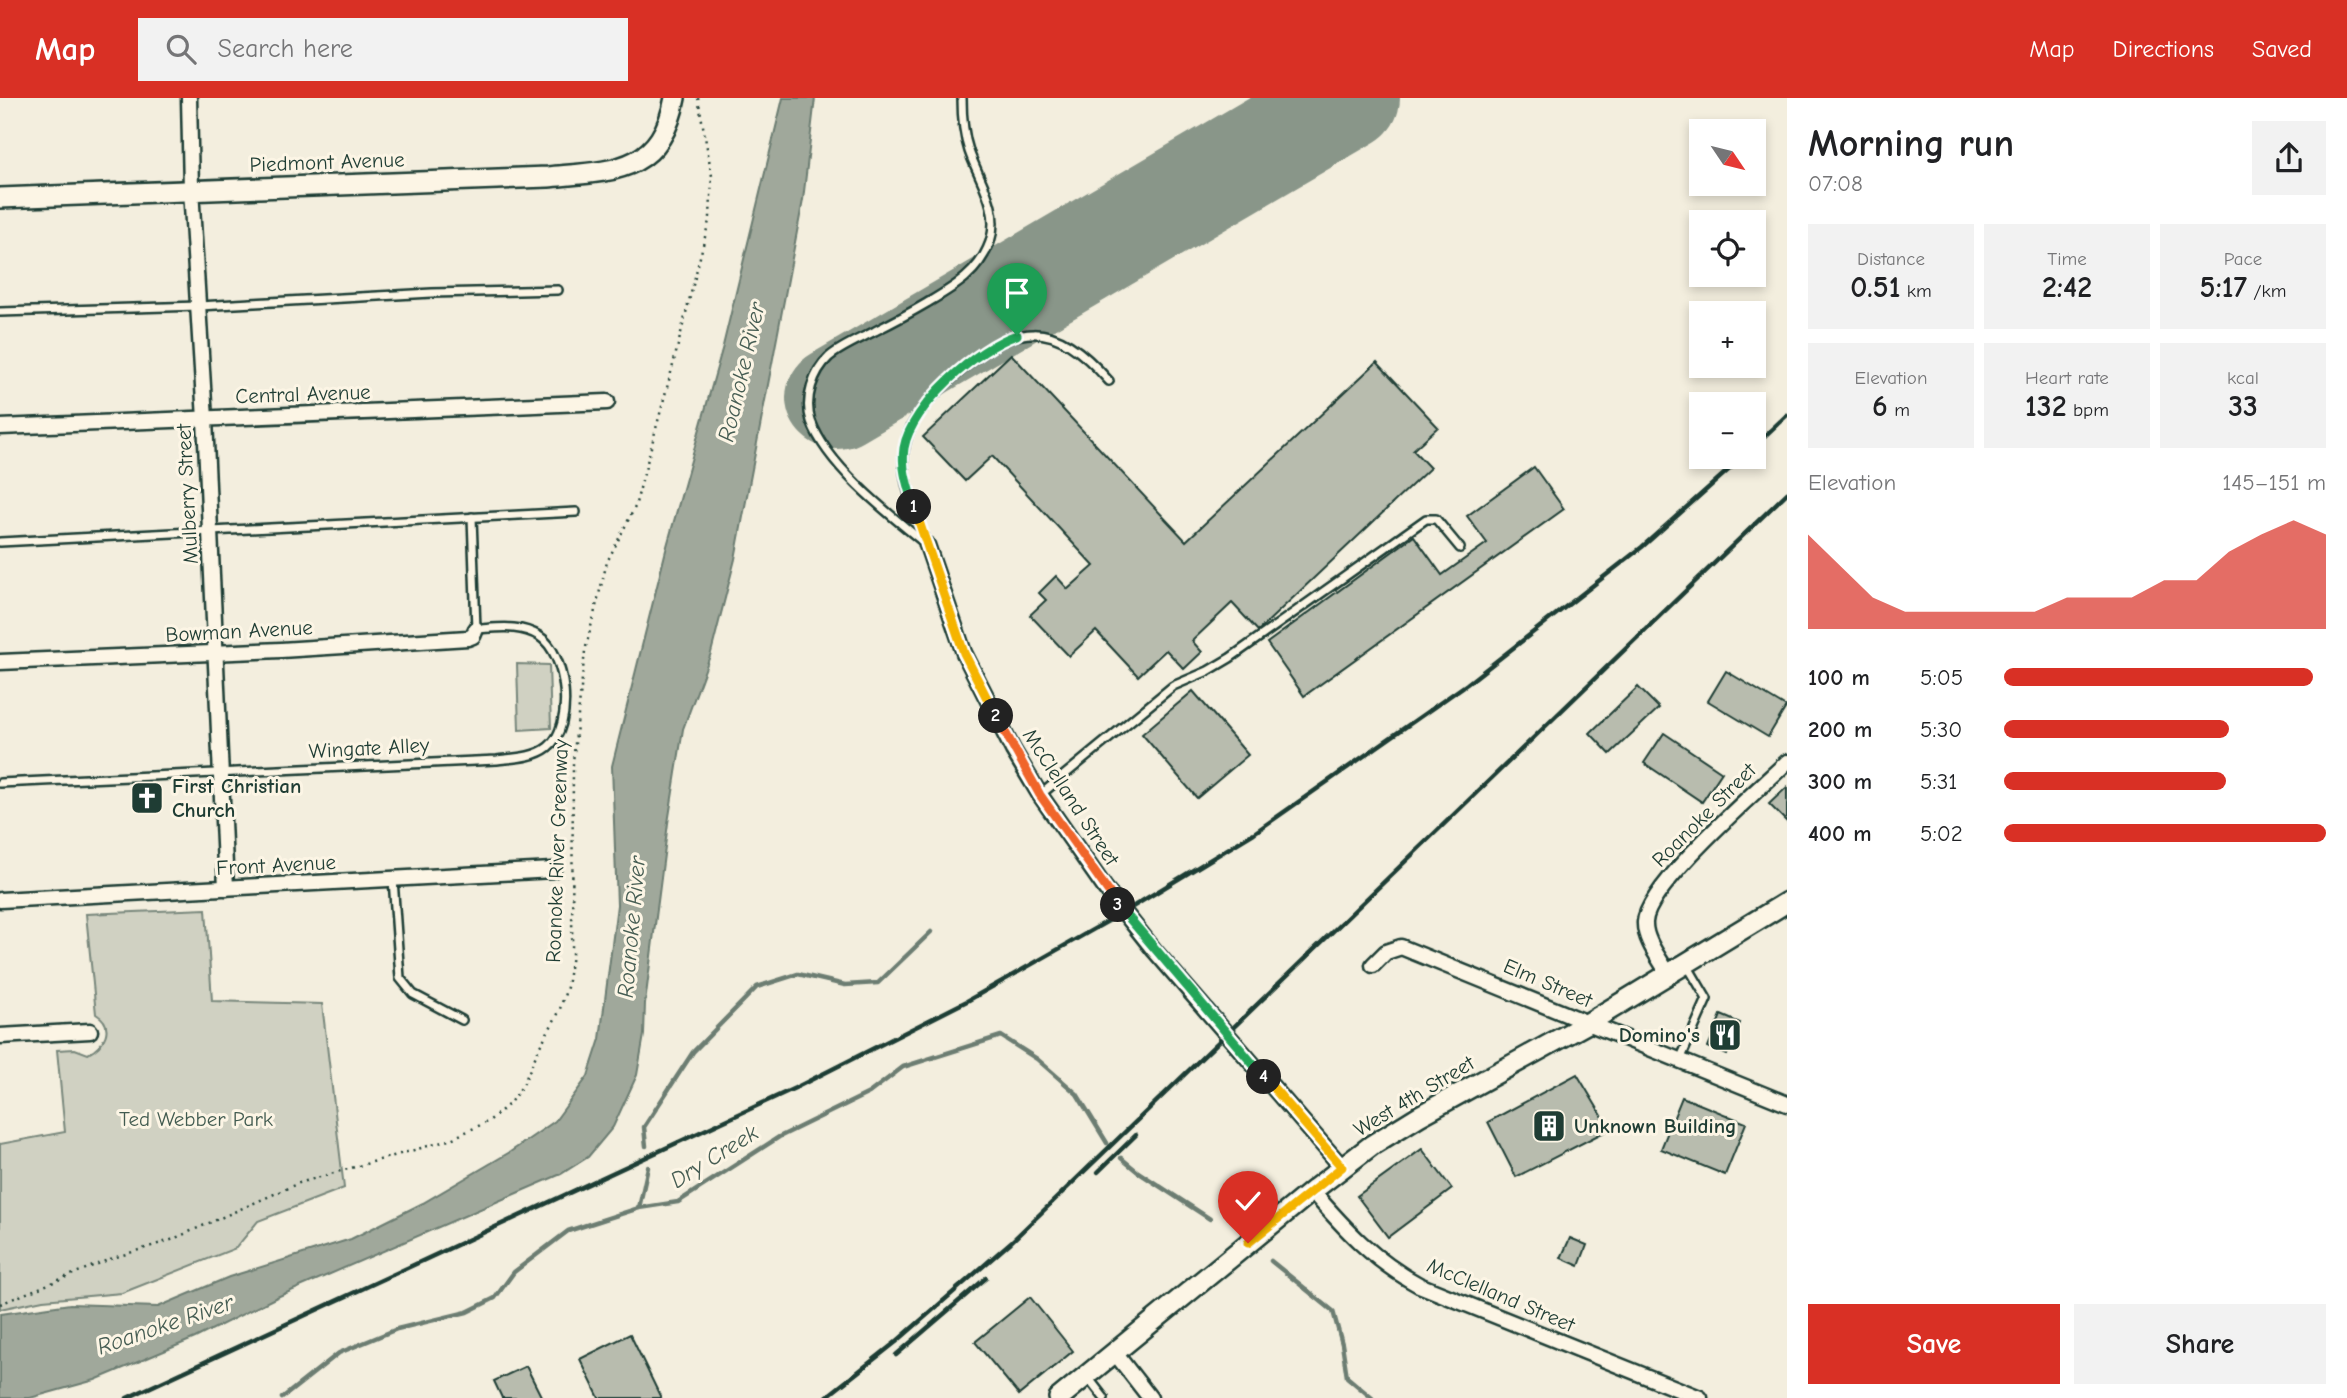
<!DOCTYPE html>
<html lang="en">
<head>
<meta charset="utf-8">
<style>
	:root { --surface:#fff; --page:#f2f2f2; --text:#202124; --muted:#757577; --accent:#d93025 }
	body { margin:0; font-family:"Comic Neue",sans-serif; background:var(--page); color:var(--text); height:100vh; display:flex; flex-direction:column; font-size:26px; white-space:nowrap }
	* { box-sizing:border-box; margin:0 }
	p { font-size:23px; color:var(--muted) }
	.icon { flex:none; width:38px; height:38px; fill:none; stroke:currentColor; stroke-width:2; stroke-linecap:round; stroke-linejoin:round }
	.map { position:relative; flex:1; overflow:hidden }
	.drawer { display:flex; flex-direction:column; background:var(--surface); width:560px }
	.drawer>* { flex:none }
	.needle { width:46px; rotate:125deg }
	.controls { position:absolute; left:1689px; top:21px; display:grid; gap:14px }
	.controls a { display:grid; place-items:center; width:77px; height:77px; border-radius:0px; background:var(--surface); box-shadow:0 4px 10px #0003; font-size:35px }
	.pin { position:absolute; display:grid; place-items:center; width:60px; height:60px; color:#fff; margin:-72px -30px; border-radius:50% 50% 50% 0; rotate:-45deg; box-shadow:0 0 7px #0007 }
	.pin .icon { rotate:45deg }
	.km { position:absolute; width:35px; height:35px; margin:-18px; border-radius:50%; background:#222; color:#fff; font-size:19px; line-height:35px; text-align:center }
	.round { display:grid; place-items:center; flex:none; width:74px; height:74px; border-radius:0px; background:var(--page) }
	.headline { display:flex; align-items:center; justify-content:space-between; height:119px; padding:0 21px }
	h1 { font-size:38px; font-weight:600; line-height:52px }
	.figures { display:grid; grid-template-columns:repeat(3,1fr); gap:10px; height:119px; padding:7px 21px }
	.figures div { display:grid; align-content:center; border-radius:0px; background:var(--page); text-align:center }
	.figures b { font-size:30px; font-weight:600 }
	.figures small { font-size:19px; font-weight:400 }
	.figures p { font-size:19px }
	.chart { height:196px; padding:14px 21px }
	.chart p { display:flex; justify-content:space-between }
	.chart svg { width:100%; height:126px; margin-top:7px; fill:var(--accent); opacity:.7 }
	.action { display:flex; gap:14px; margin-top:auto; padding:14px 21px }
	.action a { flex:1; height:80px; border-radius:0px; background:var(--accent); color:#fff; font-size:28px; font-weight:600; line-height:80px; text-align:center }
	.action a+a { background:var(--page); color:var(--text) }
	ul { padding:0 21px; list-style:none; font-size:23px }
	li { display:grid; grid-template-columns:112px 84px 1fr; align-items:center; height:52px }
	li i { height:18px; border-radius:9px; background:var(--accent) }
	header { display:flex; align-items:center; gap:42px; box-sizing:border-box; height:98px; padding:0 35px; background:var(--accent); color:#fff }
	header strong { font-size:33px }
	nav { display:flex; gap:38px; margin-inline-start:auto; font-size:24px }
	.search { width:490px; height:63px; background:var(--page); display:flex; align-items:center; gap:18px; box-sizing:border-box; padding:0 24px; border-radius:0px; color:var(--muted); font-size:26px }
	main { display:flex; flex:1; min-height:0 }
	.map>svg:first-child { display:block }
</style>
</head>
<body>
<header>
<strong>Map</strong>
<div class="search"><svg class="icon" aria-label="search" viewBox="0 0 24 24"><circle cx="10" cy="10" r="6"/><path d="M15 15l6 6"/></svg>Search here</div>
<nav><a>Map</a><a>Directions</a><a>Saved</a></nav>
</header>
<main>
<div class="map">
<svg width="1787" height="1300" viewBox="0 0 1787 1300">
	<rect width="100%" height="100%" fill="#f3eede"/>
	<filter id="ink" filterUnits="userSpaceOnUse"><feTurbulence type="fractalNoise" baseFrequency=".0143" numOctaves="2"/><feDisplacementMap in="SourceGraphic" scale="14" xChannelSelector="R" yChannelSelector="G"/><feConvolveMatrix kernelMatrix="1 2 1 2 8 2 1 2 1" color-interpolation-filters="sRGB"/></filter>
	<g filter="url(#ink)">
		<g fill="#d0d1c2" stroke="#78877b" stroke-width="2">
			<path d="M517,566L549,567L551,630L519,632Z"/>
			<path d="M206,811L212,903L322,906L344,1090L258,1123L236,1150L122,1195L43,1202L0,1211V1046L65,1034L57,952L75,951L88,956C104,948 116,928 96,916L86,816Z"/>
		</g>
		<path fill="#a0a89b" stroke="#6c7d72" stroke-width="2" d="M783,0H815L803,102L735,461L711,555L683,631L668,725L645,905L644,937L637,977L613,1029L588,1059L561,1076L277,1199L195,1240L95,1282L30,1300H0V1216L70,1206L158,1209L229,1179L351,1141L423,1105L510,1054L555,1023L588,978L600,941L617,807L612,668L667,448L723,248Z"/>
		<g fill="none" stroke-linecap="round" stroke-linejoin="round">
			<g stroke="#6c7d72" stroke-width="4.5">
				<path d="M646,1048L644,1029L693,954L757,889L798,876L845,887L878,885L931,834"/>
				<path d="M1121,1060L1138,1074L1210,1121"/>
				<path d="M639,1110L648,1069"/>
				<path d="M1271,1163L1333,1213L1342,1246L1347,1279L1372,1300"/>
				<path d="M282,1300L339,1255L397,1231L467,1214L495,1200L514,1174L568,1133L639,1110L678,1104L779,1039L869,995L903,969L1001,938L1037,961L1077,996L1107,1045"/>
			</g>
			<path stroke="#899689" stroke-width="102" d="M837,300L1349,0"/>
		</g>
		<g fill="#b8bcae" stroke="#1f3d34" stroke-width="2">
			<path d="M1011,256L1186,443L1377,264L1438,329L1413,352L1430,370L1258,533L1232,505L1192,543L1202,554L1184,571L1166,552L1138,578L1096,533L1069,558L1030,517L1046,502L1039,495L1056,478L1068,491L1094,468L992,358L965,383L923,339Z"/>
			<path d="M1534,369L1564,411L1304,598L1267,545L1414,438L1442,477L1487,445L1467,418Z"/>
			<path d="M1726,573L1786,609L1768,639L1708,603Z"/>
			<path d="M1638,589L1659,610L1610,656L1590,635Z"/>
			<path d="M1193,593L1248,657L1197,700L1142,636Z"/>
			<path d="M1664,635L1722,674L1702,704L1644,665Z"/>
			<path d="M1787,689V724L1769,706Z"/>
			<path d="M1721,917L1740,925L1727,957L1708,949Z"/>
			<path d="M1577,976L1610,1031L1516,1079L1488,1024Z"/>
			<path d="M1682,999L1746,1025L1725,1077L1661,1051Z"/>
			<path d="M1422,1051L1452,1091L1388,1139L1357,1098Z"/>
			<path d="M1570,1140L1587,1147L1579,1168L1561,1160Z"/>
			<path d="M1030,1199L1073,1253L1019,1297L975,1244Z"/>
			<path d="M630,1236L661,1300H599L580,1261Z"/>
			<path d="M526,1268L542,1300H502L494,1283Z"/>
		</g>
		<g fill="none" stroke-linecap="round" stroke-linejoin="round">
			<defs>
				<g id="lane">
					<path d="M0,214L199,208L432,195L558,192"/>
					<path d="M0,444L576,414"/>
					<path d="M926,446C916,415 898,379 905,347C911,318 933,297 955,278C1016,224 1052,218 1109,283"/>
					<path d="M927,447C890,417 827,368 811,323C804,301 813,274 829,259C842,248 860,241 875,233C893,224 910,215 927,205C954,189 979,175 990,144C1001,111 979,82 969,53C963,35 962,18 962,0"/>
					<path d="M0,685L497,662C513,660 534,660 548,649C575,628 567,555 539,538C520,526 498,530 476,531L472,419"/>
					<path d="M1040,697L1173,588L1208,573L1230,560L1426,421H1436L1460,450"/>
					<path d="M393,781L400,880L413,896L462,922"/>
					<path d="M1680,962L1707,901L1687,867"/>
					<path d="M1087,1278L1104,1300"/>
				</g>
				<g id="street">
					<path d="M189,0L191,91L205,321L226,790"/>
					<path d="M0,329L607,304"/>
					<path d="M927,447L964,555L1013,652L1040,697L1105,790L1154,852L1342,1069"/>
					<path d="M0,564L281,552L468,540L473,538L476,531"/>
					<path d="M0,802L553,772"/>
					<path d="M1373,867L1386,854L1401,849L1787,1006"/>
					<path d="M1669,877C1660,861 1644,842 1645,824C1647,788 1758,692 1787,664"/>
					<path d="M0,938L90,933"/>
					<path d="M1312,1093C1345,1131 1373,1162 1419,1187L1700,1300"/>
					<path d="M1115,1255L1150,1300"/>
				</g>
				<g id="secondary">
					<path d="M0,100L548,79C611,73 661,76 675,0"/>
					<path d="M1059,1300L1312,1093L1372,1047L1419,1018L1588,925L1787,804"/>
				</g>
			</defs>
			<use href="#lane" stroke="#1f3d34" stroke-width="12"/>
			<use href="#street" stroke="#1f3d34" stroke-width="19"/>
			<use href="#secondary" stroke="#1f3d34" stroke-width="24"/>
			<path stroke="#1f3d34" stroke-width="2.5" stroke-dasharray="2 5" stroke-linecap="butt" d="M0,1206L110,1161L171,1142L299,1085L449,1042L489,1023L509,1006L523,987L540,948L559,914L567,889L572,857L573,664L585,553L607,464L635,409L672,271L710,119L712,78L698,0"/>
			<use href="#lane" stroke="#fcf5e5" stroke-width="7"/>
			<use href="#street" stroke="#fcf5e5" stroke-width="14"/>
			<use href="#secondary" stroke="#fcf5e5" stroke-width="19"/>
			<g stroke="#1f3d34" stroke-width="4.5">
				<path d="M1754,348L1787,317"/>
				<path d="M1098,1074L1136,1037"/>
				<path d="M896,1257L986,1180"/>
				<path d="M127,1300L795,990L967,903L1124,814L1254,735L1467,586L1642,449L1743,359"/>
				<path d="M825,1300L896,1244L1011,1144L1787,395"/>
			</g>
		</g>
	</g>
	<g fill="none" stroke-linecap="round" stroke-linejoin="round" filter="url(#ink)">
		<defs>
			<path id="split-1" d="M914,409C908,389 901,370 904,350C911,308 978,249 1017,237"/>
			<path id="split-2" d="M914,409L964,555L996,618"/>
			<path id="split-3" d="M996,618L1040,697L1118,807"/>
			<path id="split-4" d="M1118,807L1264,979"/>
			<path id="split-5" d="M1248,1145L1342,1069L1264,979"/>
		</defs>
		<use href="#split-1" stroke="#fff" stroke-width="14"/>
		<use href="#split-2" stroke="#fff" stroke-width="14"/>
		<use href="#split-3" stroke="#fff" stroke-width="14"/>
		<use href="#split-4" stroke="#fff" stroke-width="14"/>
		<use href="#split-5" stroke="#fff" stroke-width="14"/>
		<use href="#split-1" stroke="#22a559" stroke-width="9"/>
		<use href="#split-2" stroke="#f5b400" stroke-width="9"/>
		<use href="#split-3" stroke="#f0652b" stroke-width="9"/>
		<use href="#split-4" stroke="#22a559" stroke-width="9"/>
		<use href="#split-5" stroke="#f5b400" stroke-width="9"/>
	</g>
	<defs>
		<symbol id="church-square" viewBox="-11 -11 22 22"><rect x="-9" y="-9" width="18" height="18" rx="4" fill="#1f3d34" stroke="#fcf5e5"/><path d="M-1.2-6h2.4v3.5h3.3v2.4h-3.3V6h-2.4V-.1h-3.3v-2.4h3.3Z" fill="#fff"/></symbol>
		<symbol id="restaurant-square" viewBox="-11 -11 22 22"><rect x="-9" y="-9" width="18" height="18" rx="4" fill="#1f3d34" stroke="#fcf5e5"/><path d="M-5-6h1v4h1v-4h1v4h1v-4h1v5L-1.5 .5V6h-2V.5L-5-1ZM5-6V6H3V1.5H1.5Q1.5-4 5-6Z" fill="#fff"/></symbol>
		<symbol id="building-square" viewBox="-11 -11 22 22"><rect x="-9" y="-9" width="18" height="18" rx="4" fill="#1f3d34" stroke="#fcf5e5"/><path d="M-4-6H4V6H1V3H-1V6H-4ZM-2.5-4.3h1.7v1.8h-1.7ZM.8-4.3h1.7v1.8H.8ZM-2.5-1h1.7V.8h-1.7ZM.8-1h1.7V.8H.8Z" fill="#fff"/></symbol>
	</defs>
	<g fill-rule="evenodd">
		<use href="#church-square" x="128" y="681" width="38" height="38"/>
		<use href="#restaurant-square" x="1706" y="918" width="38" height="38"/>
		<use href="#building-square" x="1530" y="1009" width="38" height="38"/>
	</g>
	<g text-anchor="middle" stroke-width="6" stroke-linejoin="round" paint-order="stroke">
		<g font-size="21" fill="#1f3d34" stroke="#fcf5e5">
			<text transform="translate(327 64) rotate(-2)" y="7">Piedmont Avenue</text>
			<text transform="translate(303 296) rotate(-2)" y="7">Central Avenue</text>
			<text transform="translate(187 396) rotate(-93)" y="7">Mulberry Street</text>
			<text transform="translate(239 533) rotate(-3)" y="7">Bowman Avenue</text>
			<text transform="translate(369 650) rotate(-3)" y="7">Wingate Alley</text>
			<text transform="translate(1071 699) rotate(57)" y="7">McClelland Street</text>
			<text transform="translate(1704 717) rotate(-45)" y="7">Roanoke Street</text>
			<text transform="translate(557 753) rotate(-88)" y="7">Roanoke River Greenway</text>
			<text transform="translate(276 767) rotate(-3)" y="7">Front Avenue</text>
			<text transform="translate(1548 885) rotate(23)" y="7">Elm Street</text>
			<text transform="translate(1414 998) rotate(-31)" y="7">West 4th Street</text>
			<text transform="translate(1501 1197) rotate(23)" y="7">McClelland Street</text>
		</g>
		<g font-size="21" font-weight="bold" fill="#1f3d34" stroke="#fcf5e5" text-anchor="start">
			<text x="172" y="695">First Christian<tspan x="172" dy="24">Church</tspan></text>
			<text x="1700" y="944" text-anchor="end">Domino's</text>
			<text x="1574" y="1035">Unknown Building</text>
		</g>
		<g font-size="21" fill="#425b50" stroke="#fcf5e5">
			<text x="196" y="1028">Ted Webber Park</text>
		</g>
		<g font-size="23" font-style="italic" fill="#465d53" stroke="#fcf5e5">
			<text transform="translate(741 274) rotate(-77)" y="8">Roanoke River</text>
			<text transform="translate(631 829) rotate(-85)" y="8">Roanoke River</text>
			<text transform="translate(714 1058) rotate(-32)" y="8">Dry Creek</text>
			<text transform="translate(165 1226) rotate(-19)" y="8">Roanoke River</text>
		</g>
	</g>
</svg>
<div class="controls">
<a><svg class="needle" viewBox="-14 -14 28 28"><path d="M0-13l5 13h-10z" fill="#e53935"/><path d="M0 13l5-13h-10z" fill="#757577"/></svg></a>
<a><svg class="icon" aria-label="locate" viewBox="0 0 24 24"><circle cx="12" cy="12" r="6"/><path d="M12 2v4M12 18v4M2 12h4M18 12h4"/></svg></a>
<a>+</a>
<a>−</a>
</div>
<div class="pin" style="left:1017px;top:237px;background:#1e9e55"><svg class="icon" aria-label="arrive" viewBox="0 0 24 24"><path d="M6 21V4h12l-3 4 3 4H6"/></svg></div>
<div class="pin" style="left:1248px;top:1145px;background:#d93025"><svg class="icon" aria-label="check" viewBox="0 0 24 24"><path d="M5 12l5 5 9-10"/></svg></div>
<b class="km" style="left:914px;top:409px">1</b>
<b class="km" style="left:996px;top:618px">2</b>
<b class="km" style="left:1118px;top:807px">3</b>
<b class="km" style="left:1264px;top:979px">4</b>
</div>
<section class="drawer">
<div class="headline"><div><h1>Morning run</h1><p>07:08</p></div><a class="round"><svg class="icon" aria-label="share" viewBox="0 0 24 24"><path d="M12 15V3M7 8l5-5 5 5M5 13v7h14v-7"/></svg></a></div>
<div class="figures">
<div><p>Distance</p><b>0.51<small> km</small></b></div>
<div><p>Time</p><b>2:42</b></div>
<div><p>Pace</p><b>5:17<small> /km</small></b></div>
</div>
<div class="figures">
<div><p>Elevation</p><b>6<small> m</small></b></div>
<div><p>Heart rate</p><b>132<small> bpm</small></b></div>
<div><p>kcal</p><b>33</b></div>
</div>
<div class="chart"><p><span>Elevation</span>145–151 m</p>
<svg viewBox="0 0 160 44" preserveAspectRatio="none"><path d="M0 44V11L10 22L20 33L30 38L40 38L50 38L60 38L70 38L80 33L90 33L100 33L110 27L120 27L130 17L140 11L150 6L160 11V44z"/></svg>
</div>
<ul>
<li><b>100 m</b>5:05<i style="width:96%"></i></li>
<li><b>200 m</b>5:30<i style="width:70%"></i></li>
<li><b>300 m</b>5:31<i style="width:69%"></i></li>
<li><b>400 m</b>5:02<i style="width:100%"></i></li>
</ul>
<div class="action"><a>Save</a><a>Share</a></div>
</section>
</main>
</body>
</html>
